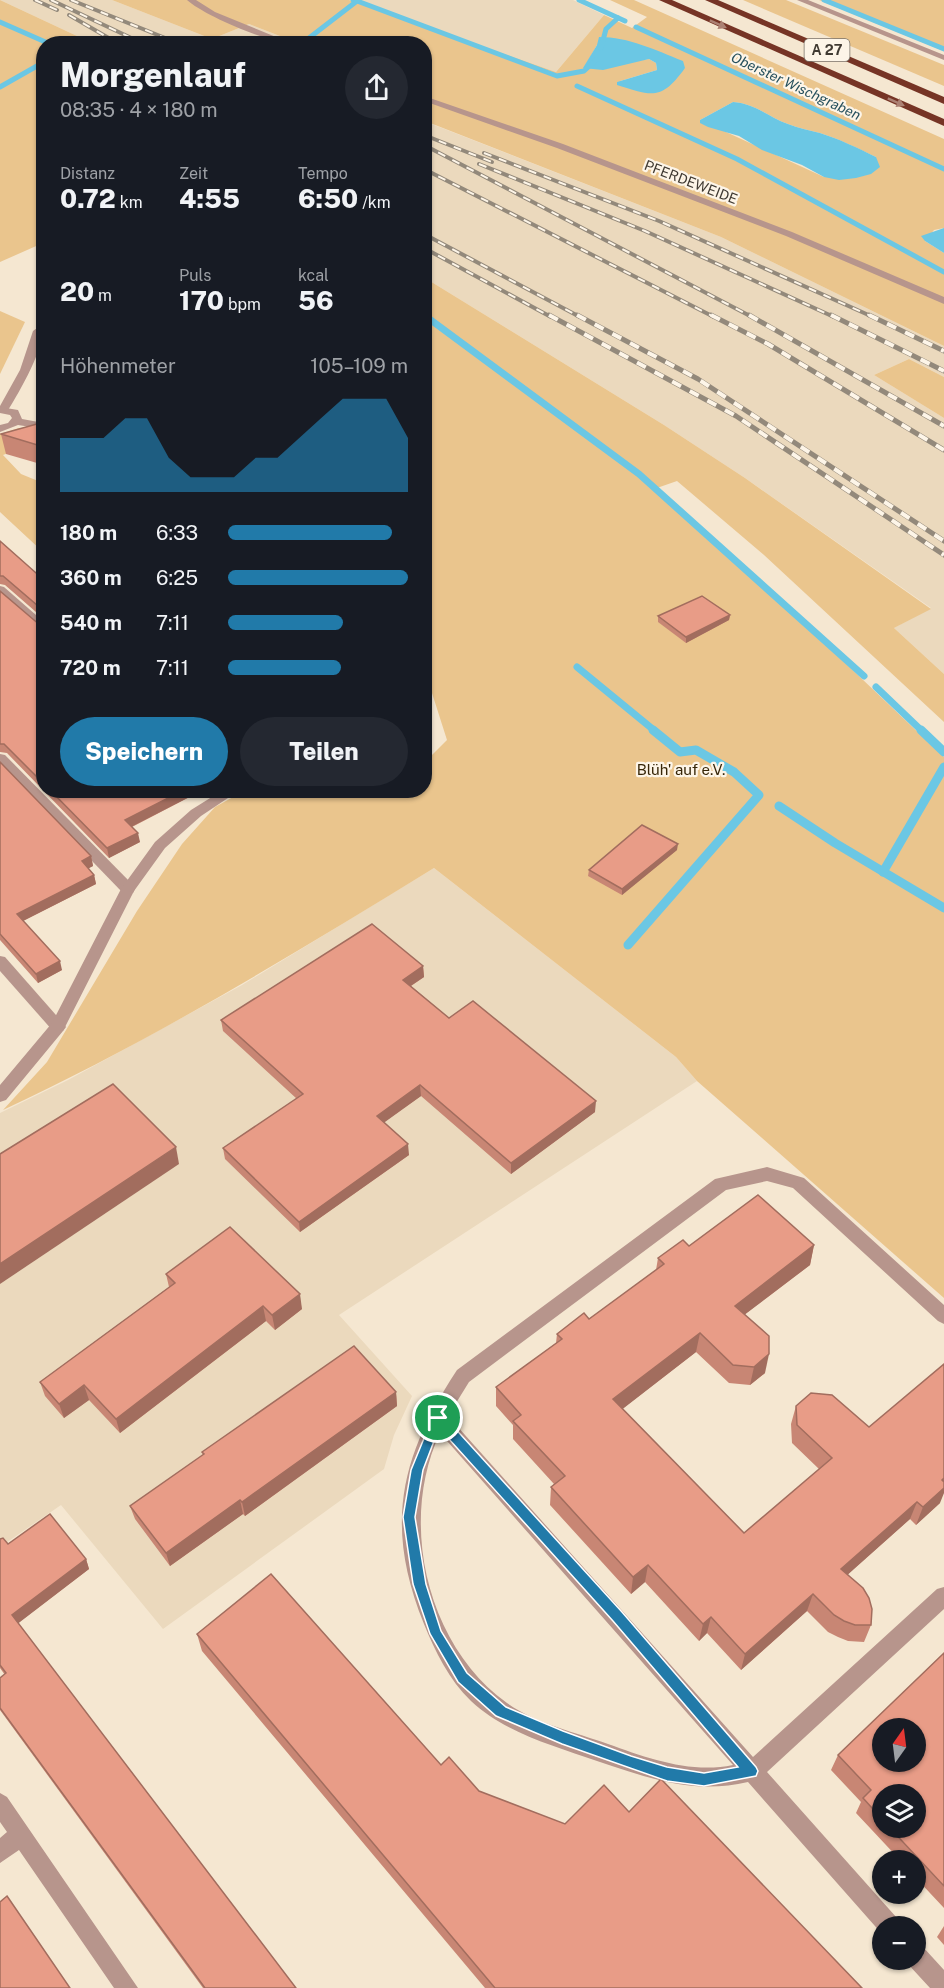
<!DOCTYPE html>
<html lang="de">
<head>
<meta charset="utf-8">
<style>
	:root { --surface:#171b24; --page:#242831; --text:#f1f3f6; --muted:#9ea1a6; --accent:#217aa9 }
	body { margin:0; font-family:"Public Sans",sans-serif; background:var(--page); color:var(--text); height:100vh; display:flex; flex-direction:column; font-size:22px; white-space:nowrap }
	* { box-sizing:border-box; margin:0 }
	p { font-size:20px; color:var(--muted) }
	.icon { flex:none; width:33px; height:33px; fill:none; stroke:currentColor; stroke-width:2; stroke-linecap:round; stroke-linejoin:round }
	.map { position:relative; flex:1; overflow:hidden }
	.side { position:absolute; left:36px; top:36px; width:396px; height:762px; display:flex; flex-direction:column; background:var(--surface); border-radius:24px; box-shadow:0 2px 4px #0004 }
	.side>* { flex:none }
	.needle { width:39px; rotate:14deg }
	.buttons { position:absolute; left:872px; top:1718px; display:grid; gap:12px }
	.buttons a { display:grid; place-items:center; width:54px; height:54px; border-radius:50%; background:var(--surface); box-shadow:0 2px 4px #0004; font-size:30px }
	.pin { position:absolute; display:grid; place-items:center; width:51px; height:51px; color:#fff; margin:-26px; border:3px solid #fff; border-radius:50%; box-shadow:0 2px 6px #0007 }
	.round { display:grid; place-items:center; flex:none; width:63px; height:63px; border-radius:32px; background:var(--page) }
	.headline { display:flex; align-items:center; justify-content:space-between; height:102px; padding:0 24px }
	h1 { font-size:33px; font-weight:800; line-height:45px }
	.stats { display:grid; grid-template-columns:repeat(3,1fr); gap:9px; height:102px; padding:6px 24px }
	.stats div { display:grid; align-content:center }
	.stats b { font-size:26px; font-weight:800 }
	.stats small { font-size:16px; font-weight:400 }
	.stats p { font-size:16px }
	.chart { height:168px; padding:12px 24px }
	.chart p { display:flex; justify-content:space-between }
	.chart svg { width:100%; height:108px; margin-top:6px; fill:var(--accent); opacity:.7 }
	.cta { display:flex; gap:12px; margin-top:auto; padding:12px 24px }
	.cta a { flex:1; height:69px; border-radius:36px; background:var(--accent); color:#fff; font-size:24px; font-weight:800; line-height:69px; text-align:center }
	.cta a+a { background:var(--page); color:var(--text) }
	ul { padding:0 24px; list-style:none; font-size:20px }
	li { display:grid; grid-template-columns:96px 72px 1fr; align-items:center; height:45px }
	li i { height:15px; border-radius:8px; background:var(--accent) }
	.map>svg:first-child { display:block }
</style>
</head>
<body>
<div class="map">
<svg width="944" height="1988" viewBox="0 0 944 1988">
	<rect width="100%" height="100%" fill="#f5e7d1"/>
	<g fill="#ebd9bd">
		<path d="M0,0H112L212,39L249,24L298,43H92Z"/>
		<path d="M349,0H573L604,15L556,72Z"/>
		<path d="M424,121L721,237L944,346V377L909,359L874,375L944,418V674L894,628L931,608L745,478L664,425L425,278Z"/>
		<path d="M434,868L676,1057L697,1081L339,1315L412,1396L394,1435L384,1469L163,1629L61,1505L0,1547V1113L68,1080L242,985Z"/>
	</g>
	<g fill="#eac58d" fill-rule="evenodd">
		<path d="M0,0L92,43L44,44L43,243L0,262Z"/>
		<path d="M112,0H349L556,72L604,15L632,28L647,17L610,0H634L944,139V228L934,230L925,241L944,253V346L721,237L425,121V98L428,97L425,96L424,44L298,43L249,24L212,39ZM597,45L685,68L617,82L657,70L656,63L649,59L584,68ZM733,102C757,104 768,117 788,124C798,128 809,130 820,133C839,139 857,148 876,157L824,177L700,120Z"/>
		<path d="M743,0H786L944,65V86Z"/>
		<path d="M819,0H944V51Z"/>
		<path d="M425,278L664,425L745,478L931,609L894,628L944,674V722L764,555L677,481L654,489L734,557L944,757V1298L697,1081L676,1057L434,868C294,954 153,1040 3,1110L47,1062L137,911L182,844L215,807L244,791L424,790L425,762L447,740L424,668Z"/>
		<path d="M0,311L25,322L0,374Z"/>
		<path d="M909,359L944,377V418L874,375Z"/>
		<path d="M19,428L43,433V440L3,455L21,474L43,483V552L0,512V434Z"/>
	</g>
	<g fill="#6bc7e4">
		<path d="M599,37C629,37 655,50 683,61L685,68C661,101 653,96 617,85V82L657,70L656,63L649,59L603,70L583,68L597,45Z"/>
		<path d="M733,102C757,104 768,117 788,124C798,128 809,130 820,133C839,139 858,148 876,157L880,167L871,174L856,178L839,180L824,177L802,165L762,150L739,136L708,127L700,123V120Z"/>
		<path d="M944,228V253L925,241L921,236Z"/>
	</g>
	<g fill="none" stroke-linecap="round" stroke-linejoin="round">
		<g stroke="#6bc7e4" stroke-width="5">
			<path d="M579,0L625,21"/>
			<path d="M824,0L944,49"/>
			<path d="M357,1L557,76L584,71L596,60"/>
			<path d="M0,22L50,44"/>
			<path d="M636,27L944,169"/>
			<path d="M314,44L309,38L357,1L353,0"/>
			<path d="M601,48L606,29L618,18"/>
			<path d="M577,86L737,159L944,272"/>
			<path d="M0,87L44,62"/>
			<path d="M424,315L426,317"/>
		</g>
		<g stroke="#6bc7e4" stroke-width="7">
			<path d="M424,315L639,474L864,676"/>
			<path d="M577,667L655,731"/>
			<path d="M876,687L922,731"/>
		</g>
		<g stroke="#6bc7e4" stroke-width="9">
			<path d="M921,730L944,752"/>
			<path d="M779,806L835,843L944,908"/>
			<path d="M883,872L944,767"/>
			<path d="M628,945L759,795L734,772L696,750L680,752L653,730"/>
		</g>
		<g fill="#b7958c" fill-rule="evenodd">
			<path d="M187,0H196L215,12L293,44C271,44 203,15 187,0Z"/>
			<path d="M424,96L563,144L792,232L944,297V304L786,236L557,148L424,101Z"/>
			<path d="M44,323C44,350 21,389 7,412H0V406L20,370L33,331Z"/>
			<path d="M0,586L4,587L44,622V633L0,596Z"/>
			<path d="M0,754L5,755L133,885L135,889L133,893H123L0,766Z"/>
			<path d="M0,956L5,957L63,1023L66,1027L63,1031H53L0,971Z"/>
		</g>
		<g fill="#b7958c" fill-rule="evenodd">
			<path d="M797,0H808L944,55V60Z"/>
			<path d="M0,407L18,410L22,419L44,423V429L18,425L0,432V425L8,423L12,418L10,415L0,413Z"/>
			<path d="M223,790H240L201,816L165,848L134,891L63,1031L6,1100L0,1102V1085L52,1023L121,889L155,842L191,810Z"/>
			<path d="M767,1167L804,1178L944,1305V1324L938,1321L793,1188L767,1181L726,1190L469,1382L448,1416L753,1757L937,1589L944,1587V1609L767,1772L897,1918L900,1926H882V1934L748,1782C694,1795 648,1778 597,1761C554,1746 505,1733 471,1701C449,1680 435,1651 424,1624C384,1525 400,1457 457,1370L715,1179ZM440,1433L733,1765C691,1774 647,1758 608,1744C575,1732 536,1724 507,1703C427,1646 398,1522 440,1433Z"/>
			<path d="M0,1793L7,1797L138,1988H114L19,1850L0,1863V1838L7,1832L0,1822Z"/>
			<path d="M915,1944L923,1947L944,1970V1988H930L907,1963L906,1959H915Z"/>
		</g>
		<g fill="#763425" fill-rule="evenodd">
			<path d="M659,0H672L944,119V126Z"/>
			<path d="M705,0H718L944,97V104Z"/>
		</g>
		<defs>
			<g id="rail-far1">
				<path d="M35,0L57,10"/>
				<path d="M51,0L144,44"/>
				<path d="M71,0L180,44"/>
				<path d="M69,15L119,44"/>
				<path d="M424,135L492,162"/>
				<path d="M424,145L752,317"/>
				<path d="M484,153L659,221L873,317"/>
				<path d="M479,164L645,231L834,317"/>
				<path d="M424,169L714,317"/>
				<path d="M424,234L580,317"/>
				<path d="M424,248L551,317"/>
			</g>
			<g id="rail">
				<path d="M549,315L736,416L944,555"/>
				<path d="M577,315L698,379L944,541"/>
				<path d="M711,315L768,344L944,450"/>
				<path d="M749,315L944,426"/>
				<path d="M831,315L944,371"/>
				<path d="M869,315L944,351"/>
			</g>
		</defs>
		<use href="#rail-far1" stroke="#93897b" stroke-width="4"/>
		<use href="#rail" stroke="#93897b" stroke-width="5"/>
		<use href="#rail-far1" stroke="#fdf5e8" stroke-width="2" stroke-dasharray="8" stroke-linecap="butt"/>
		<use href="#rail" stroke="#fdf5e8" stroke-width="4" stroke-dasharray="10" stroke-linecap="butt"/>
	</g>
	<g fill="#c88674" fill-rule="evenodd">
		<path d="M44,422V465L6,454L1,434Z"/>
		<path d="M0,541L44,580V619L5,585L0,584Z"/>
		<path d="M0,591L41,626L44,625V790H203L132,827L140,842L109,858L7,753L0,752Z"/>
		<path d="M730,615L729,620L686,643L658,622V616Z"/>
		<path d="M0,762L91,856L93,866L88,868L94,875L96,884L23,921L62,970L38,983L0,940Z"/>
		<path d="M677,850L622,895L588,876L589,870Z"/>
		<path d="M423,966L424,977L411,986L449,1018L595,1112L511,1174L421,1096L384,1122L409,1155L300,1232L225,1159L223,1148L297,1099L223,1031L221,1020Z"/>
		<path d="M814,1245L810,1265L745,1314L765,1373L750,1385L729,1383L696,1352L622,1409L744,1533L819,1469L792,1443L791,1424L796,1406L940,1503L916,1525L910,1519L848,1574L871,1625L864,1642L848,1641L838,1637L828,1632L807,1611L741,1670L707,1633L699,1641L645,1582L631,1594L550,1505L551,1487L554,1484L513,1439V1425L496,1406V1387L556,1343L557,1334L589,1319L656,1270L658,1258L689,1246Z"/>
		<path d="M166,1274L302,1309L275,1330L266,1321L120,1433L89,1400L64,1418L45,1396L40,1382L169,1287Z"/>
		<path d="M396,1392L397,1406L245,1516L243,1514L170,1566L135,1519L130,1506L203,1455L202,1452Z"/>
		<path d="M0,1539L8,1544L86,1559L89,1569L18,1623L296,1988H203L0,1710V1678L5,1675L0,1668Z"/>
		<path d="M197,1634L441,1765L479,1791L565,1824L629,1812L862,1988H485L202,1651Z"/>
		<path d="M944,1653V1908L915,1877V1860H900L856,1813L861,1802L831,1770L838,1755ZM882,1794L915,1827H882Z"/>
		<path d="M944,1926V1945L937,1937Z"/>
	</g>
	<g fill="#a26d5e">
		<path d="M730,615L729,620L686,643V637Z"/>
		<path d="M184,790H203L127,829L125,820Z"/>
		<path d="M138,833L140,842L109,858L107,848Z"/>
		<path d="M678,844L677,850L622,895V889Z"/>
		<path d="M91,856L93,866L84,871L82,861Z"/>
		<path d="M94,875L96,884L19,923L17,914Z"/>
		<path d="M60,961L62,970L38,983L36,974Z"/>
		<path d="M423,966L424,977L403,991V980Z"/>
		<path d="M420,1085L421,1096L378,1127L377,1116Z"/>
		<path d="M596,1101L595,1112L511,1174V1163Z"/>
		<path d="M408,1144L409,1155L300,1232L299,1222Z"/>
		<path d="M176,1147L179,1164L0,1284V1264Z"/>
		<path d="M814,1245L810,1265L731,1325L735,1306Z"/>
		<path d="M300,1294L302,1309L275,1330L272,1315Z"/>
		<path d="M263,1306L266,1321L120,1433L116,1419Z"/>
		<path d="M700,1333L696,1352L611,1418L613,1399Z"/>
		<path d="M769,1354L765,1373L750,1385L754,1367Z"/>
		<path d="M84,1385L89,1400L64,1418L59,1404Z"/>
		<path d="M396,1392L397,1406L245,1516L242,1502Z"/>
		<path d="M944,1478V1493L940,1503L916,1525L923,1507Z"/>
		<path d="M240,1500L243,1514L170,1566L166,1553Z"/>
		<path d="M917,1502L910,1519L835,1586L841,1569Z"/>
		<path d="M86,1559L89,1569L16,1625L12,1615Z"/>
		<path d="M648,1565L645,1582L631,1594L633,1577Z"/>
		<path d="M813,1594L807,1611L741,1670L745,1654Z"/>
		<path d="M711,1617L707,1633L699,1641L703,1624Z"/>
	</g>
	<g fill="#e89c87" stroke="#a26d5e" stroke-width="1.5" fill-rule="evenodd">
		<path d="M44,422V447L1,434Z"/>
		<path d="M0,541L44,580V611L3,576H0Z"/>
		<path d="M0,591L41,626L44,625V784L4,744H0Z"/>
		<path d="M702,596L730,615L686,637L658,616Z"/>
		<path d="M0,762L91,856L82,861L94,875L17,914L60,961L36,974L0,934Z"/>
		<path d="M50,790H184L125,820L138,833L107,848Z"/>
		<path d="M642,825L678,844L622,889L589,870Z"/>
		<path d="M372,924L423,966L403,980L449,1018L473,1001L596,1101L511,1163L420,1085L377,1116L408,1144L299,1222L223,1148L303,1094L221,1020Z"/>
		<path d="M113,1084L176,1147L0,1264V1154Z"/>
		<path d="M758,1195L814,1245L735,1306L769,1336V1354L754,1367L733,1365L700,1333L613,1399L744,1533L832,1458L797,1425L796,1406L811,1393L832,1395L869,1427L944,1364V1478L942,1480L944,1482V1488L923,1507L917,1502L841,1569L863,1588L869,1598L872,1609L871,1625H855L844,1621L834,1615L813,1594L745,1654L711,1617L703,1624L648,1565L633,1577L551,1487L565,1476L513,1421L521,1415L496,1387L562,1339L557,1334L584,1313L589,1319L664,1264L658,1258L683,1240L689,1246Z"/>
		<path d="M230,1227L300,1294L272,1315L263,1306L116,1419L84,1385L59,1404L40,1382L175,1283L166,1274Z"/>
		<path d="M354,1346L396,1392L242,1502L240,1500L166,1553L130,1506L204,1454L202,1452Z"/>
		<path d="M50,1514L86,1559L12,1615L296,1988H205L0,1708V1678L6,1673L0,1665V1539L3,1538L8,1544Z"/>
		<path d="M271,1574L441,1765L449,1757L479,1791L565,1824L604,1785L629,1812L661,1779L862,1988H495L197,1634Z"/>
		<path d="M944,1653V1886L889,1827H915V1794H882V1819L863,1798L871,1790L838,1755ZM882,1728H915V1761H882Z"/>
		<path d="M7,1896L70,1988H0V1902Z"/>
	</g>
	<defs><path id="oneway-solid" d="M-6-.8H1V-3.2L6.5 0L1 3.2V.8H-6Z" transform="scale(1.5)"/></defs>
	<g fill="#ac8173">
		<use href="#oneway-solid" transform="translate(718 24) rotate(24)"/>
		<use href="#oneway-solid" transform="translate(896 102) rotate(24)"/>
	</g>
	<path fill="#217aa9" stroke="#fff" stroke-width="1.5" fill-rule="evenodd" d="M438,1412L442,1414L622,1612L756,1767L758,1771L756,1776L704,1786L667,1781L562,1744L496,1716L458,1682L430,1634L413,1584L403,1517L411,1470L434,1414ZM439,1428L613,1621L738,1767L704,1773L667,1767L631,1756L563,1731L506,1707L467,1673L441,1631L426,1584L415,1517L423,1470Z"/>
	<g text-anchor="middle" stroke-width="4.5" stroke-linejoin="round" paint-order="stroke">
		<rect fill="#fdf5e8" stroke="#797269" stroke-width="1.5" x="804.5" y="39" width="45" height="22" rx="4.5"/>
		<g font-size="14" font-weight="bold" fill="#403a32">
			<text x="827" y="55">A 27</text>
		</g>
		<g font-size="14" font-style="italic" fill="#27505d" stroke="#fdf5e8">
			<text transform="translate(796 86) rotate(25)" y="5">Oberster Wischgraben</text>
		</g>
		<g font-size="14" fill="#403a32" stroke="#fdf5e8">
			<text transform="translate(691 182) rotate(21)" y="5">PFERDEWEIDE</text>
		</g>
		<g font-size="15" fill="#372608" stroke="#fdf5e8">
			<text x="681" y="775">Blüh' auf e.V.</text>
		</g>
	</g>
</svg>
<div class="buttons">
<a><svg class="needle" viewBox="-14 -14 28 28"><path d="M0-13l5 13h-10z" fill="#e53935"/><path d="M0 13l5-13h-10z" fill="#9ea1a6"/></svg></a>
<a><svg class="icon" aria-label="layers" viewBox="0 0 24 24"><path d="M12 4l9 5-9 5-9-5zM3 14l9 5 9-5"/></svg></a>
<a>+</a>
<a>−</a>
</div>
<div class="pin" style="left:438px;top:1418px;background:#1e9e55"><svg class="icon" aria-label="arrive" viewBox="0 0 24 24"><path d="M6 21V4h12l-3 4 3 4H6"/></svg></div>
<section class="side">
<div class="headline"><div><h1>Morgenlauf</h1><p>08:35 · 4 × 180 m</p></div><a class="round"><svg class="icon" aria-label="share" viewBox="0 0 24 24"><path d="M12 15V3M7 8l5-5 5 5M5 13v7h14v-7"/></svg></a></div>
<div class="stats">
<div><p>Distanz</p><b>0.72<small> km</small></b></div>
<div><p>Zeit</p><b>4:55</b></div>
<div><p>Tempo</p><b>6:50<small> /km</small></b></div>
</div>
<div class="stats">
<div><b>20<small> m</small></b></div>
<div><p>Puls</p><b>170<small> bpm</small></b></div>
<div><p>kcal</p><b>56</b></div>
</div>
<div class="chart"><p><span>Höhenmeter</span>105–109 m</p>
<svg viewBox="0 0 160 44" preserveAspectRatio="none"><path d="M0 44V22L10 22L20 22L30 14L40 14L50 30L60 38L70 38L80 38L90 30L100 30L110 22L120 14L130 6L140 6L150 6L160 22V44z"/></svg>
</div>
<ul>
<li><b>180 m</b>6:33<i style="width:91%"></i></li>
<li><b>360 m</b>6:25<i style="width:100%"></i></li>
<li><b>540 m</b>7:11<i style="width:64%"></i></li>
<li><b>720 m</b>7:11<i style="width:63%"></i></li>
</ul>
<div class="cta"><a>Speichern</a><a>Teilen</a></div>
</section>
</div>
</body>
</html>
